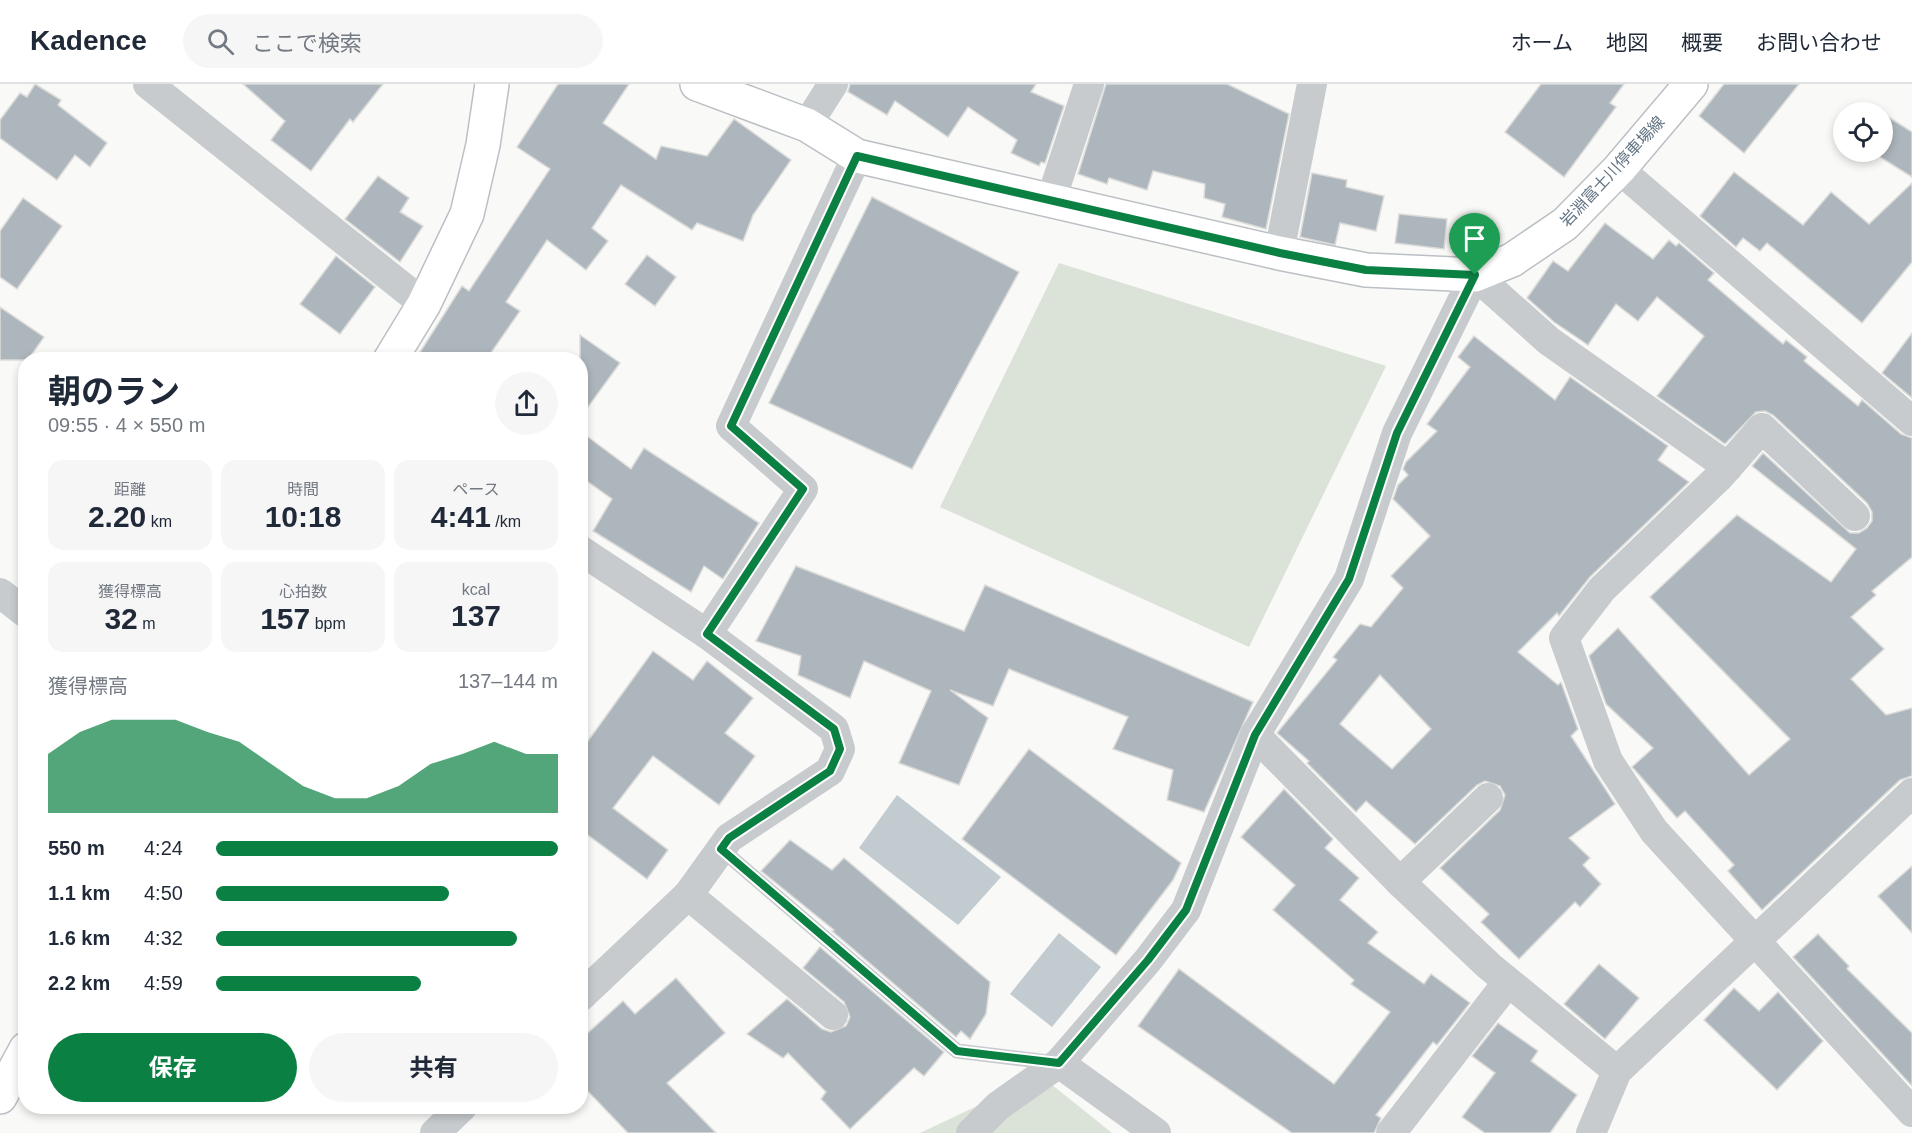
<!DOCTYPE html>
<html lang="ja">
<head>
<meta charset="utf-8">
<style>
	:root { --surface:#fff; --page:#f6f6f7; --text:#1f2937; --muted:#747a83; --line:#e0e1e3; --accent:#0b8043 }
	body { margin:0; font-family:Arial,"Noto Sans JP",sans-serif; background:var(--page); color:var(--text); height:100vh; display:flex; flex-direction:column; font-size:22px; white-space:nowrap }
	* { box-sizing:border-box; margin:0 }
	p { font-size:20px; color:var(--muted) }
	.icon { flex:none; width:33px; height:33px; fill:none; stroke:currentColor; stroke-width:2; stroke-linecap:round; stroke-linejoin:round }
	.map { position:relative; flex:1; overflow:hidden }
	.details { position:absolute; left:18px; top:268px; width:570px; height:762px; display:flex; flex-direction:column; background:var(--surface); border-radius:24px; box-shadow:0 3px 9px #0003 }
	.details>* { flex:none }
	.tools { position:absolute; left:1833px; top:18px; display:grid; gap:12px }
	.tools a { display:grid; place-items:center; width:60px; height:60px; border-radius:50%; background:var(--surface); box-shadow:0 3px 9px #0003; font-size:30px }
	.pin { position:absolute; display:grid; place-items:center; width:51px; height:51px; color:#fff; margin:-62px -26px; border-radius:50% 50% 50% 0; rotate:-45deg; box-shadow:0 0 6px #0007 }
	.pin .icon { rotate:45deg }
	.round { display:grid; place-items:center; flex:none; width:63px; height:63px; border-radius:32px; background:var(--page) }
	.head { display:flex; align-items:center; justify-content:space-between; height:102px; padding:0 30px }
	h1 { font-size:33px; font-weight:700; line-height:45px }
	.stats { display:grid; grid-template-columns:repeat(3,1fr); gap:9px; height:102px; padding:6px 30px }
	.stats div { display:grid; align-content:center; border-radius:15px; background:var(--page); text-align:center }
	.stats b { font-size:30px; font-weight:700 }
	.stats small { font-size:16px; font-weight:400 }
	.stats p { font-size:16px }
	.chart { height:168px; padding:12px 30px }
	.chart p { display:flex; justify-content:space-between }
	.chart svg { width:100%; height:108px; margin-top:6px; fill:var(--accent); opacity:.7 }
	.action { display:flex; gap:12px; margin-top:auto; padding:12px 30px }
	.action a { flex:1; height:69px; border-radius:36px; background:var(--accent); color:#fff; font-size:24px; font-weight:700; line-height:69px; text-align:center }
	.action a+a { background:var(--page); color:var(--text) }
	ul { padding:0 30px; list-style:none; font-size:20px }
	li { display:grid; grid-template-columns:96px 72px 1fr; align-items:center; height:45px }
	li i { height:15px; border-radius:8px; background:var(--accent) }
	header { display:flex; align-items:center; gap:36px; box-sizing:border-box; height:84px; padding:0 30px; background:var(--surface); border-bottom:2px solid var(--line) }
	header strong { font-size:28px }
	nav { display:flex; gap:33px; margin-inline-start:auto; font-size:21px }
	.search { width:420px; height:54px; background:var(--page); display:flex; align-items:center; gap:15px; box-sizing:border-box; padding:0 21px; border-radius:33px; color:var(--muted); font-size:22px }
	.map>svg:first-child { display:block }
</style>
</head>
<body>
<header>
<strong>Kadence</strong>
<div class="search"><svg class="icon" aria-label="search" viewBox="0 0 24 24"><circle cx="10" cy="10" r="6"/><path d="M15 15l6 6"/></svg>ここで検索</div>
<nav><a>ホーム</a><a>地図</a><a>概要</a><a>お問い合わせ</a></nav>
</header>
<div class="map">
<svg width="1912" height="1049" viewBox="0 0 1912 1049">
	<rect width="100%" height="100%" fill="#f9f9f7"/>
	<g fill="#dbe2d8">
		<path d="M1059,179L1386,282L1249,563L940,423Z"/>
		<path d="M1041,992L1112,1049H920Z"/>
	</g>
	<g fill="#c2cbd0">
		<path d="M897,711L1001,793L958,841L859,764Z"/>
		<path d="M1059,849L1101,883L1052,943L1010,910Z"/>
	</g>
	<g fill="#adb6bc" stroke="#dbdbd9" stroke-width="1.5" fill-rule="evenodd">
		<path d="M35,0L61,16L58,21L107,59L90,83L75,71L57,96L0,54V36L20,9L27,13Z"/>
		<path d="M243,0H383L353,38L350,35L311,87L271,56L285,37Z"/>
		<path d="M558,0H629L603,39L656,75L661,62L707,72L734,35L791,76L753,131L743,157L697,139L692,146L621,101L592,144L608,157L586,186L547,156L506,218L520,227L486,276H415L462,202L469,207L550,85L517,63Z"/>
		<path d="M850,0H1036L1031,8L1064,22L1045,79L1041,78L1039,82L1011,69L1017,56L968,23L948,53L895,17L887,31L848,8Z"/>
		<path d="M1106,0H1227L1289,30L1266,145L1222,133L1225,120L1204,114L1205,100L1153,87L1147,106L1109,94L1107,100L1078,90Z"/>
		<path d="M1541,0H1624L1610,19L1616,23L1564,93L1505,48Z"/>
		<path d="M1724,0H1799L1744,69L1699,32Z"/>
		<path d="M1882,29L1912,48V93L1872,68H1882Z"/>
		<path d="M1734,88L1803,141L1831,108L1869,140L1912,99V178L1862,239L1767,159L1760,167L1743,154L1736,163L1700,132Z"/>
		<path d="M1312,89L1347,96L1346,103L1384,112L1376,147L1340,139L1335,161L1300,153Z"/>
		<path d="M378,92L409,114L400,128L423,142L400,178L345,135Z"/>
		<path d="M872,113L1019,188L912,385L769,319Z"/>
		<path d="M23,114L62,142L17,205L0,193V147Z"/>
		<path d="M1399,130L1447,135L1444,165L1395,159Z"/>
		<path d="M1605,139L1653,175L1669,156L1676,162L1679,159L1714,189L1708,196L1783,260L1786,256L1807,273L1804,277L1858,322L1862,316L1901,350L1912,354V473L1872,507L1876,511L1851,533L1884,565L1851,595L1886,631L1912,624V692L1900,696L1762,826L1728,787L1734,781L1685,727L1677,734L1634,685L1632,683L1653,664L1606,620L1589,572L1618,544L1749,691L1790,655L1650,513L1737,431L1831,498L1856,465L1752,382L1763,369L1850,449H1859L1867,444L1872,437V428L1867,419L1773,331L1765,327L1756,328L1725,360L1657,312L1704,252L1657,213L1638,237L1616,220L1588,261L1554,238L1527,214L1553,177L1568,187Z"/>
		<path d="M647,171L676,193L655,222L625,200Z"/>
		<path d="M336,172L375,203L340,250L300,220Z"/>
		<path d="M0,223L44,253L28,276H0Z"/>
		<path d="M1912,249V314L1882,289Z"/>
		<path d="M580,251L620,279L580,334Z"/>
		<path d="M1474,252L1555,316L1570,293L1668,362L1658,376L1689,398L1590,493L1559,532L1557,529L1518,568L1558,601L1561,598L1578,645L1571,652L1615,720L1569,754L1590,774L1583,781L1601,800L1580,823L1575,818L1519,875L1481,838L1489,830L1440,784L1500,726L1505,711L1500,702L1485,697L1477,701L1415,760L1366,717L1356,728L1307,679L1309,677L1277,649L1337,576L1333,573L1360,540L1371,543L1403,504L1391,492L1430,452L1393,415L1398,401L1408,391L1403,385L1406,378L1437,347L1427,340L1470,283L1458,273ZM1380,591L1431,645L1392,685L1340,640Z"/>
		<path d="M580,347L631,385L644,364L759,439L723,495L704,482L691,508L593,447L612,415L580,392Z"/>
		<path d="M796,482L964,547L985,501L1253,618L1204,728L1167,716L1173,686L1113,665L1128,633L1009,585L993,622L950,606L988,634L959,701L899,679L931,607L864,577L850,614L798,591L801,572L756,557Z"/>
		<path d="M653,567L693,596L707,577L753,614L725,649L755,672L719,721L653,672L613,724L668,766L647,795L580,745V668Z"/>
		<path d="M1029,665L1181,779L1173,796L1116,871L962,755Z"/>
		<path d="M1284,705L1333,755L1325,764L1359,794L1340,816L1378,848L1368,859L1424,900L1431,890L1470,919L1437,961L1433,958L1376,1031L1381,1034L1374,1049H1292L1138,942L1179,885L1334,1000L1390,928L1351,900L1354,896L1273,826L1295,801L1241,753Z"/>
		<path d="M790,756L832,786L844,774L990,898L986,930L970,955L961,947L956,953L832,847L834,846L761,787Z"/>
		<path d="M1912,782V849L1878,812Z"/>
		<path d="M1818,850L1849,882L1847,885L1912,949V1002L1793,873Z"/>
		<path d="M820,863L944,968L924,992L914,984L850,1045L821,1015L826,1008L788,969L783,974L747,950L787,915L822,945L831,948L846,942L850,933L844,918L803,884Z"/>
		<path d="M1599,880L1639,914L1605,955L1564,920Z"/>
		<path d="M676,894L725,949L667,999L716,1049H628L580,999V956L623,917L635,930Z"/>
		<path d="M1734,904L1759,927L1778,908L1823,957L1777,1006L1704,936Z"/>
		<path d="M1498,939L1538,967L1531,977L1577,1011L1550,1049H1485L1462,1033L1495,989L1472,972Z"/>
	</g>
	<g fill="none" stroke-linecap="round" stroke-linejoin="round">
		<defs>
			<g id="secondary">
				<path d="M697,0L807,41L857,72L1279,169L1366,186L1475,191L1512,176L1565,140L1619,85L1691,0"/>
				<path d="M390,276L424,220L467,130L483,61L492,0"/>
				<path d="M0,1013L26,965"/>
			</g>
		</defs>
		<use href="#secondary" stroke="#bbc0c5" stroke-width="36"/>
		<path stroke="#c7cbce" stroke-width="15" d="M721,765L957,967L1056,979"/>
		<g stroke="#c7cbce" stroke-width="30">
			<path d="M148,0L424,220"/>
			<path d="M807,41L833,0"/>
			<path d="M1619,85L1912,337"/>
			<path d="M1051,116L1089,0"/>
			<path d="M1279,169L1312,0"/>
			<path d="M1855,432L1762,344L1718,394L1602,505L1564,554L1608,677L1654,747L1912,1028"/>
			<path d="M580,466L707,550L834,645L840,665L830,687L729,754L688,811L580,913"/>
			<path d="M0,509L26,529"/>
			<path d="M707,550L803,405L731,342L857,72"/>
			<path d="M1255,651L1400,798L1489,882L1617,987"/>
			<path d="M1400,798L1488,714"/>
			<path d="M688,811L833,931"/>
			<path d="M435,1049L462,1023"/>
			<path d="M971,1049L998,1022L1059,979"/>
			<path d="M1156,1049L1059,979L1148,876L1186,826L1255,651L1349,495L1397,349L1475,191L1549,257L1728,383"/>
			<path d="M1391,1049L1508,898"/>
			<path d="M1591,1049L1617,987L1912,709"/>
		</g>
		<use href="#secondary" stroke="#fff" stroke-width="33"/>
	</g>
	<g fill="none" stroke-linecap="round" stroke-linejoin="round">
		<defs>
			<path id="route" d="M857,72L1280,169L1366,186L1475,191L1397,349L1349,495L1255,651L1186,826L1148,876L1059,979L957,967L721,765L729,754L830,687L840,665L834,645L707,550L803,405L731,342Z"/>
		</defs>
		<use href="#route" stroke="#fff" stroke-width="12"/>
		<use href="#route" stroke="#0b8043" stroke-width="8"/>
	</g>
	<g text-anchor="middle" stroke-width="6" stroke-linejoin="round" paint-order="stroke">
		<g font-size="16" fill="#637483" stroke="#fff">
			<text transform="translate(1612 87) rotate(-47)" y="6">岩淵富士川停車場線</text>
		</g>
	</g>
</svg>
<div class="tools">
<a><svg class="icon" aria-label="locate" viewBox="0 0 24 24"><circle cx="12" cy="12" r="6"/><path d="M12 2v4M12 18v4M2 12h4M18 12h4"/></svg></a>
</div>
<div class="pin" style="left:1475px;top:191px;background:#1e9e55"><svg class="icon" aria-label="arrive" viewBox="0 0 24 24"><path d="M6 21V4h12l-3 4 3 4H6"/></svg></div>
<section class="details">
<div class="head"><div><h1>朝のラン</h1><p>09:55 · 4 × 550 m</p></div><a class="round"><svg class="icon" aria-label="share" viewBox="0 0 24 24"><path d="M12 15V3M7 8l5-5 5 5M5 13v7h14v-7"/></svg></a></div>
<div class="stats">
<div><p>距離</p><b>2.20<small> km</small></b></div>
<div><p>時間</p><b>10:18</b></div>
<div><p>ペース</p><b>4:41<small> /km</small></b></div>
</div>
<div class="stats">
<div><p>獲得標高</p><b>32<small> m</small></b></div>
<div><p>心拍数</p><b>157<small> bpm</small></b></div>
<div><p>kcal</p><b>137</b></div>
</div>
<div class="chart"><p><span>獲得標高</span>137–144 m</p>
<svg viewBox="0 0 160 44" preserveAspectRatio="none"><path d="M0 44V20L10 11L20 6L30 6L40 6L50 11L60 15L70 24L80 33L90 38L100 38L110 33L120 24L130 20L140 15L150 20L160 20V44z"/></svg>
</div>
<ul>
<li><b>550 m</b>4:24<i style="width:100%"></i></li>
<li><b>1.1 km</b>4:50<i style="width:68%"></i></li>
<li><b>1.6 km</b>4:32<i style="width:88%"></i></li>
<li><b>2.2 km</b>4:59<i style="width:60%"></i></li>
</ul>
<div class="action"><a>保存</a><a>共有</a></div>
</section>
</div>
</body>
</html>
